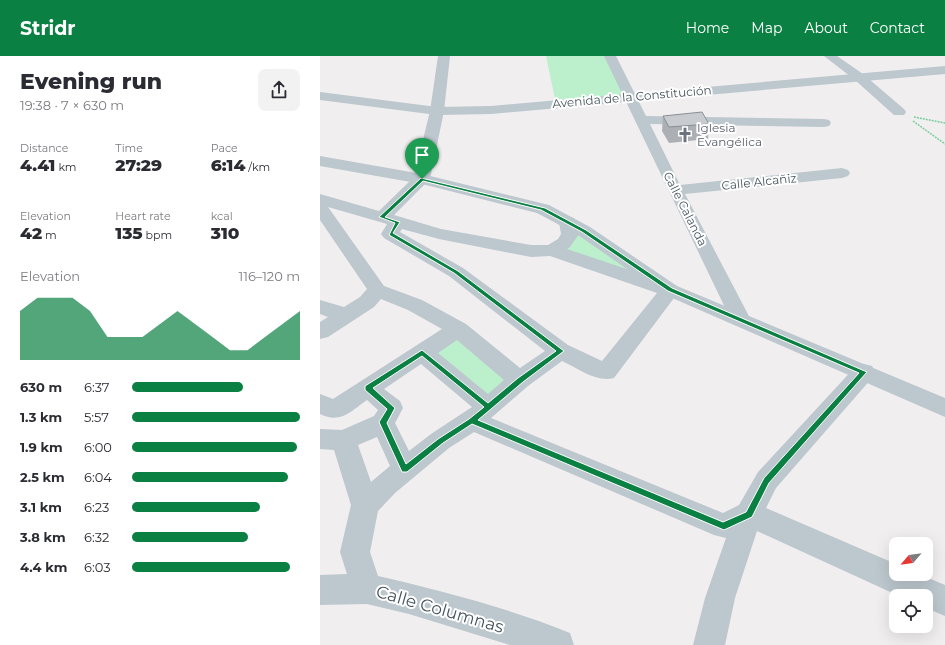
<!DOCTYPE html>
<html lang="en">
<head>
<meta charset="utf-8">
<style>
	:root { --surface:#fff; --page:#f2f2f3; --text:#2b2b33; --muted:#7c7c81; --accent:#0b8043 }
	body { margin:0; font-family:Montserrat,sans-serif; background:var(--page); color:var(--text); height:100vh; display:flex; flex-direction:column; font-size:15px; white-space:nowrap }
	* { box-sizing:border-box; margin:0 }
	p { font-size:13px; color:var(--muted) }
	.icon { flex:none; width:22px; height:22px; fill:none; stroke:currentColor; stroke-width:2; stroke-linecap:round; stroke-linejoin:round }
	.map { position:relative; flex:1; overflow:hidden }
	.side { display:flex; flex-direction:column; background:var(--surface); width:320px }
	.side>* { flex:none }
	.needle { width:26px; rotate:242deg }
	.tools { position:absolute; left:569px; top:481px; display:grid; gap:8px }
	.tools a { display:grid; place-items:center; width:44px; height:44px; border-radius:8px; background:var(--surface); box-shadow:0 4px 16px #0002; font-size:20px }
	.pin { position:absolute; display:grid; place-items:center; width:34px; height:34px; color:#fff; margin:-41px -17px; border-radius:50% 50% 50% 0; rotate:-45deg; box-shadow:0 0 4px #0007 }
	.pin .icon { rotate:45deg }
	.round { display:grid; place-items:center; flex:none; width:42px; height:42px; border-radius:8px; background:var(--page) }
	.headline { display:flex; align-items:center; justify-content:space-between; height:68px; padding:0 20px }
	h1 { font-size:22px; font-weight:800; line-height:30px }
	.metrics { display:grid; grid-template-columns:repeat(3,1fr); gap:6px; height:68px; padding:4px 20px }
	.metrics div { display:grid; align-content:center }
	.metrics b { font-size:17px; font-weight:800 }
	.metrics small { font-size:11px; font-weight:400 }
	.metrics p { font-size:11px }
	.chart { height:112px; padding:8px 20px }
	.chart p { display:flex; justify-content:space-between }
	.chart svg { width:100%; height:72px; margin-top:4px; fill:var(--accent); opacity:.7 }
	ul { padding:0 20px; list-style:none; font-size:13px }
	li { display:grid; grid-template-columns:64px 48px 1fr; align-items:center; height:30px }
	li i { height:10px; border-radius:5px; background:var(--accent) }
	header { display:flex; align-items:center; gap:24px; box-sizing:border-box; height:56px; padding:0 20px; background:var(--accent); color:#fff }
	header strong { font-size:19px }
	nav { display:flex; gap:22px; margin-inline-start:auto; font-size:14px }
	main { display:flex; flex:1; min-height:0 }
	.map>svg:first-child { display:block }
</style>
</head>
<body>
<header>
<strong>Stridr</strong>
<nav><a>Home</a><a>Map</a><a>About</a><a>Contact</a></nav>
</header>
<main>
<section class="side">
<div class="headline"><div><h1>Evening run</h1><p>19:38 · 7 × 630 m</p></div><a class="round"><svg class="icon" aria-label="share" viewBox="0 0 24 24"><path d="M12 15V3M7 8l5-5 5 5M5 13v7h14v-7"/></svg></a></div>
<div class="metrics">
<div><p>Distance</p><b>4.41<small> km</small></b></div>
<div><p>Time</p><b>27:29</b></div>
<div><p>Pace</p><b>6:14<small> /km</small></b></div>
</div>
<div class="metrics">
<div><p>Elevation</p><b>42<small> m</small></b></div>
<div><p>Heart rate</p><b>135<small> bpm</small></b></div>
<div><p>kcal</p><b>310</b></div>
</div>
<div class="chart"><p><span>Elevation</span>116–120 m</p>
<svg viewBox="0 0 160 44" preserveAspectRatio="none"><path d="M0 44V14L10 6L20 6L30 6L40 14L50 30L60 30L70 30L80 22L90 14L100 22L110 30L120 38L130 38L140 30L150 22L160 14V44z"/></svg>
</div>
<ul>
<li><b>630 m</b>6:37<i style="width:66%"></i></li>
<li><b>1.3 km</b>5:57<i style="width:100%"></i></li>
<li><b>1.9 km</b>6:00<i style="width:98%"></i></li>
<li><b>2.5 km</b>6:04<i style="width:93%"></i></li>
<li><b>3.1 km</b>6:23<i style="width:76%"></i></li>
<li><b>3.8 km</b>6:32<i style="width:69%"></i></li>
<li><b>4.4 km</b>6:03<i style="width:94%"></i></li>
</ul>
</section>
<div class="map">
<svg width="625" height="589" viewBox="0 0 625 589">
	<rect width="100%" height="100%" fill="#f1eeef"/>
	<g fill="#bcefcc">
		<path d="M226,0H290L309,42L236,48Z"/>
		<path d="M248,166L350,234L232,194L244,187Z"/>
		<path d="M138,273L200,324L168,351L102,296Z"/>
	</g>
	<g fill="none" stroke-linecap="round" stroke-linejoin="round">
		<g stroke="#74ce9a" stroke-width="1.5" stroke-dasharray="2 1" stroke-linecap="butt">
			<path d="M594,61L625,67"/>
			<path d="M593,65L625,88"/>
		</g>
		<g fill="#bcc7ce" fill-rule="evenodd">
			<path d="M118,0H130L124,55L110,123L74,159L121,173L211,189H228L238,183L241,178L239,166L242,162L248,161L254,162L259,178L250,191L247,193L357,230L360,234L294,322C277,327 257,312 242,305L208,330L171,362L403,457L419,449L438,416L536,310L544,308L552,310L555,316L552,322L456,432L446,452L576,508V518H599L625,529V560L606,552V540H579L437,475L415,542L405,589H373L385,542L406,482L394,479L154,376L129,392L75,437L58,455L50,496L58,520C122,535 189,552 250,577L254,589H190L89,558L47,548L0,549V519L27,518L20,496L31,449L14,394L0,393V373L22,374L54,360L58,354L47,344C30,356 20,368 0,358V338L13,343L122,273L88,254L61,243L54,251L8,281L0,283V266L8,261L0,258V244L24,251L40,241L47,233L0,164V138L59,155L94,121L110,55ZM8,151L67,168L61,178L64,182L129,220L225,295L200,312L146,268L102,244L64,230ZM82,173L119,183L211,201L230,200L337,237L282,305L248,289L143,212L80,176ZM137,284L184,324L168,338L118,297ZM101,308L152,351L111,378L89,395L75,367L83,352L80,345L64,333ZM57,381L70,410L51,426L38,389Z"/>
			<path d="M284,0H296L326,60L504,63L509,64L511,67L509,70L504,71L330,68L360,129L522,112L528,114L530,117L528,120L522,122L365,138L431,264L428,269L421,271L414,269L411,264Z"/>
			<path d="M504,0H517L543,18L584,53L586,56L584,59H574L535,24Z"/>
		</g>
		<g fill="#bcc7ce" fill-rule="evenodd">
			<path d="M625,10V18L171,58L117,59L0,44V36L117,51L171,50Z"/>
			<path d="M0,100L102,118L229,149L270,171L357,230L625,342V361L343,238L258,179L217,157L102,128L0,110Z"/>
		</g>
	</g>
	<path fill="#acafb4" d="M343,60L389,68L388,83L349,87L342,75Z"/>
	<path fill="#c8ccd1" stroke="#8c8f92" d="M382,56L389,68L349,71L343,60Z"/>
	<path fill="#0b8043" stroke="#fff" fill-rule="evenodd" d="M101,122L225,152L266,174L352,232L547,316L449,427L432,461L404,474L152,368L123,387L87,416H82L59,366L67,353L45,334V330L102,294L168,347L198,322L236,295L134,217L69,179L75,167L59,161ZM103,125L221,154L262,176L348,235L539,317L444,422L426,456L403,466L158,364L203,326L244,295L138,215L73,177L80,166L65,161ZM102,300L164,351L149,363L118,383L86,408L67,367L75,352L53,332Z"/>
	<defs>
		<symbol id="church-bare" viewBox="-9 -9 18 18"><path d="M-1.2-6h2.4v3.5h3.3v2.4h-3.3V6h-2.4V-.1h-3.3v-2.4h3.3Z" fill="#6b7280" stroke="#fff" stroke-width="2.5" paint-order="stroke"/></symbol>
	</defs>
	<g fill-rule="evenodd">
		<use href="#church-bare" x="354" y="68" width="22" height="22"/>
	</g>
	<g text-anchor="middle" stroke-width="4" stroke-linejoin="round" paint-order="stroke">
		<g font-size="12" fill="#46545c" stroke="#fff">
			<text transform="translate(312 41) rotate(-5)" y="4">Avenida de la Constitución</text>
			<text transform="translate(439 126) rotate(-6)" y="4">Calle Alcañiz</text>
			<text transform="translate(365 153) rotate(63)" y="4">Calle Calanda</text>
		</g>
		<g font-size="12" fill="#5b616d" stroke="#fff" text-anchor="start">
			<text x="377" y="76">Iglesia<tspan x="377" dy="14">Evangélica</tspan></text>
		</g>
		<g font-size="17" fill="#46545c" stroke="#fff">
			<text transform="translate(120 553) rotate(16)" y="6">Calle Columnas</text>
		</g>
	</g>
</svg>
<div class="tools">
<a><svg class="needle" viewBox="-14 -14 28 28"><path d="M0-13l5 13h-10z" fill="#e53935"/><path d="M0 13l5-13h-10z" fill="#7c7c81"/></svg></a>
<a><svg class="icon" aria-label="locate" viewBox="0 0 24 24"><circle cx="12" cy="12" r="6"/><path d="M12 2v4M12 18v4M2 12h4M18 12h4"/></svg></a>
</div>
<div class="pin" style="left:102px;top:123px;background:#1e9e55"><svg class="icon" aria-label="arrive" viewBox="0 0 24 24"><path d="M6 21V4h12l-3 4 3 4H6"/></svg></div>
</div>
</main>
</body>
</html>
